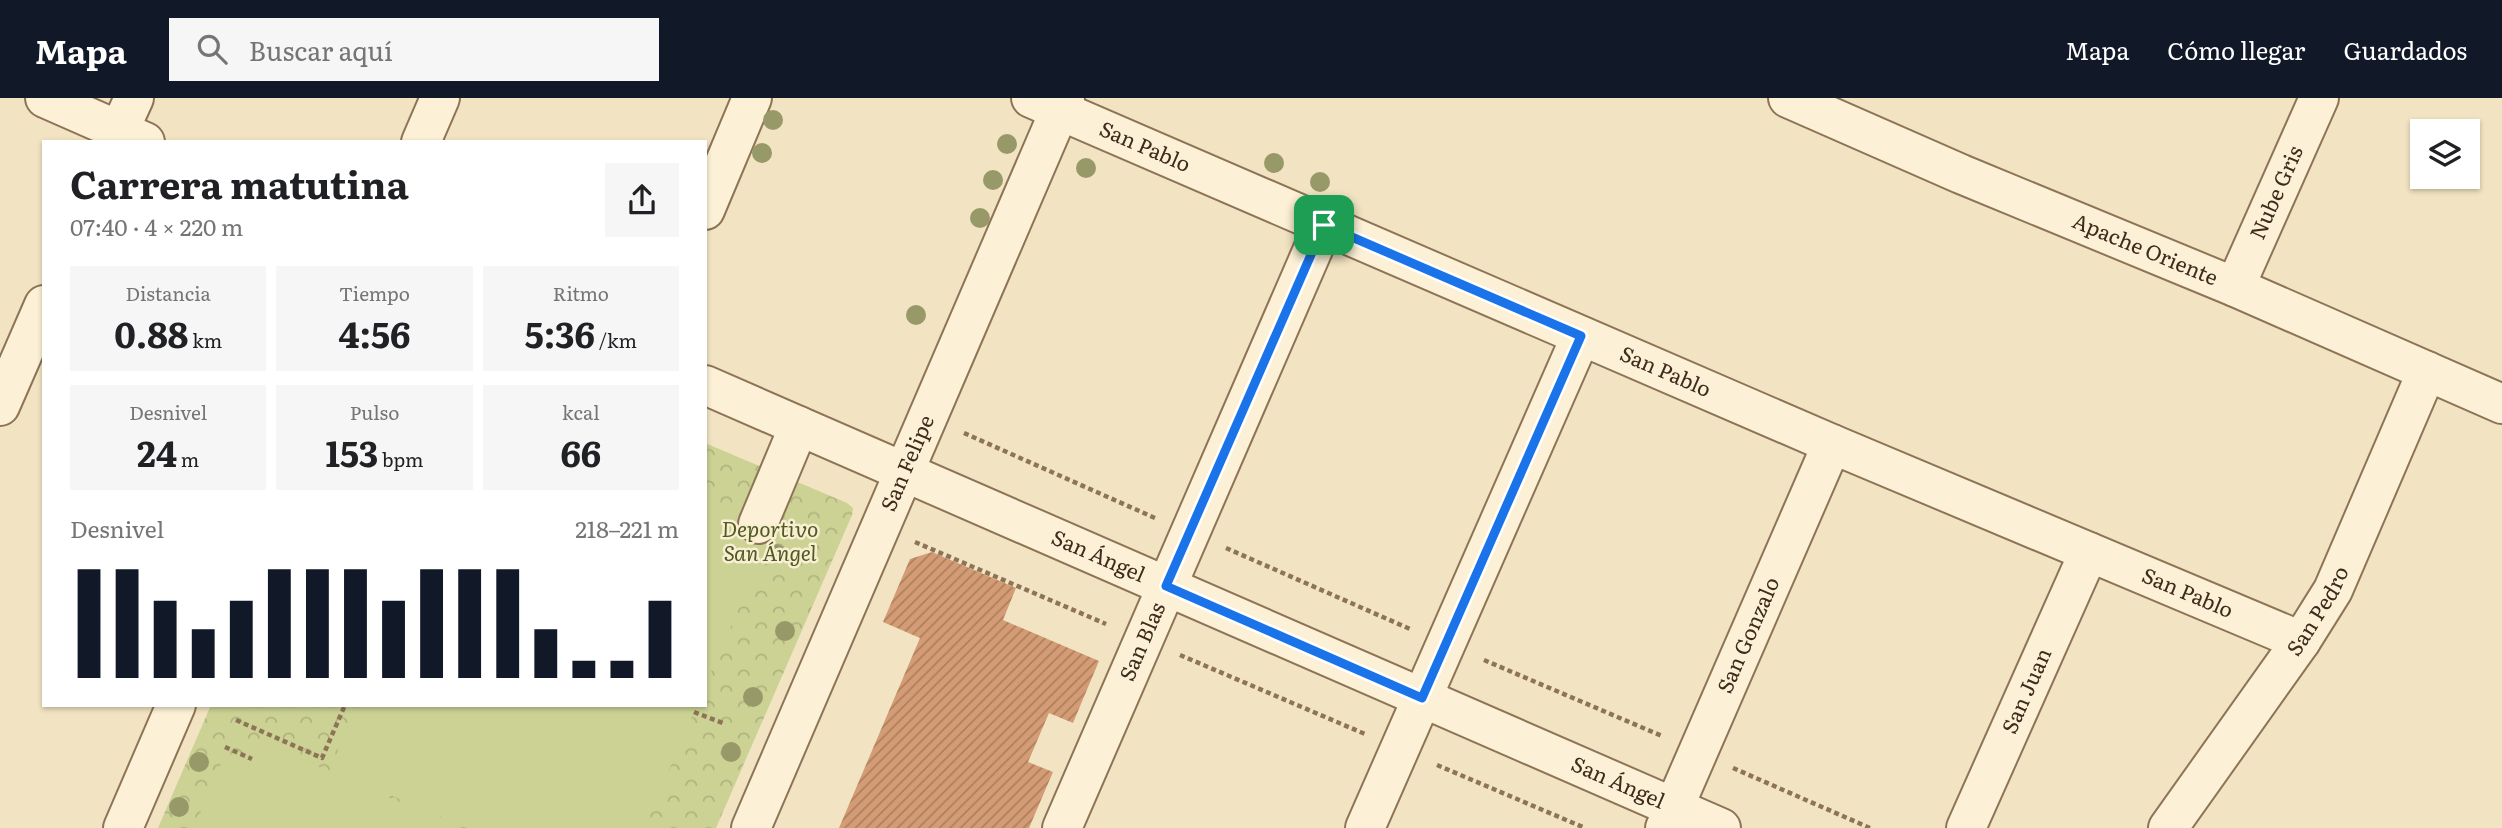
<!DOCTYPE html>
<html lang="es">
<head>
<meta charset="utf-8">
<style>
	:root { --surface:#fff; --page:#f6f6f6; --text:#202124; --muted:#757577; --accent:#111827 }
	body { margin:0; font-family:Literata,serif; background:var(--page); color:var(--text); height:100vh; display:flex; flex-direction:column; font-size:26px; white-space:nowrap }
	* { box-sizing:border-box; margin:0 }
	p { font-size:23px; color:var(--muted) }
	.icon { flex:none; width:38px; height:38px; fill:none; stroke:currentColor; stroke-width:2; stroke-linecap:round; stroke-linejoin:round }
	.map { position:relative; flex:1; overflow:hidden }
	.panel { position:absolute; left:42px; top:42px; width:665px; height:567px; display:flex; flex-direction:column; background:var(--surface); border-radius:0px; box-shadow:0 2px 5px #0004 }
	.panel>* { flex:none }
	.tools { position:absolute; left:2410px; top:21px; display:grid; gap:14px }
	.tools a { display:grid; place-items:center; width:70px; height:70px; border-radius:0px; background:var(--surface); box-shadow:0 2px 5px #0004; font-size:35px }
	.pin { position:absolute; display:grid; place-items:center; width:60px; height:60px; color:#fff; margin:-30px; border-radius:14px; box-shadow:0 4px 10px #0006 }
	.round { display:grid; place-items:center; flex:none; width:74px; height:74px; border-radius:0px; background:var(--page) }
	.summary { display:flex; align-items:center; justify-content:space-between; height:119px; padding:0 28px }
	h1 { font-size:38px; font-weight:700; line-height:52px }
	.figures { display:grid; grid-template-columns:repeat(3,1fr); gap:10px; height:119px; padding:7px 28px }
	.figures div { display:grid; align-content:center; border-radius:0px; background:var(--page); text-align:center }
	.figures b { font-size:35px; font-weight:700 }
	.figures small { font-size:19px; font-weight:400 }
	.figures p { font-size:19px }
	.chart { height:196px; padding:14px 28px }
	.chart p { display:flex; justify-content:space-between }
	.chart svg { width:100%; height:126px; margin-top:7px; stroke:var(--accent); stroke-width:6 }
	header { display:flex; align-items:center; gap:42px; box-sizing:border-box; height:98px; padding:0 35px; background:var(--accent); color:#fff }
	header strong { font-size:33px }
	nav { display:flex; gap:38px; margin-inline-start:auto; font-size:24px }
	.search { width:490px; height:63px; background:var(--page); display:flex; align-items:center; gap:18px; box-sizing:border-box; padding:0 24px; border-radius:0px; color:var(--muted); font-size:26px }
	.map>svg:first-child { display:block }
</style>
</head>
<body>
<header>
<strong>Mapa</strong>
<div class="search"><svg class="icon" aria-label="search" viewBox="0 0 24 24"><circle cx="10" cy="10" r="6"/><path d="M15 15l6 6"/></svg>Buscar aquí</div>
<nav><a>Mapa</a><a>Cómo llegar</a><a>Guardados</a></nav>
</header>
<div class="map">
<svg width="2502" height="730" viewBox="0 0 2502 730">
	<defs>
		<pattern id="forest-crowns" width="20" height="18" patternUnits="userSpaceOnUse" patternTransform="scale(1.75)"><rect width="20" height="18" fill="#cbd294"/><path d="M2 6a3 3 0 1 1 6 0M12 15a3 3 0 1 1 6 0" fill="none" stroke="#afb47f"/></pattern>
		<pattern id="building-hatch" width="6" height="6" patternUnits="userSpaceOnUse" patternTransform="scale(1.75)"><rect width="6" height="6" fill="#d49c74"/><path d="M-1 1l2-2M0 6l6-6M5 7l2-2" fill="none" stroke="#ad7f5f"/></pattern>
	</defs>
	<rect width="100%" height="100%" fill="#f2e4c2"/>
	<path fill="url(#forest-crowns)" d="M705,345L847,405L853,410L852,417L716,730H158L211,607H705Z"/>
	<g fill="#cbd294">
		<path d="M705,402L773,432L705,588Z"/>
		<path d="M357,607H697L644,730H467L330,671Z"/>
		<path d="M260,643L458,730H194L224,659L248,670Z"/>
	</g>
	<path fill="url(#building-hatch)" d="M932,454L1016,490L1003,522L1099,563L1073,625L1049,615L1028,664L1053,674L1029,730H839L920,540L883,524L910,461Z"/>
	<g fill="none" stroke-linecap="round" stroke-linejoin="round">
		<defs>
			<g id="minor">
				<path d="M45,0L145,44"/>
				<path id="s1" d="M1031,0L1832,346L2301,543"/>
				<path id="s2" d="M1788,0L1961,76L2235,189L2502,306"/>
				<path d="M114,44L134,0"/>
				<path d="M421,44L440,0"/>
				<path d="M705,112L752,0"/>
				<path id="s3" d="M2235,189L2319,0"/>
				<path id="s4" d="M705,287L1721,730"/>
				<path d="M0,308L44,207"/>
				<path d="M758,426L799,328"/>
				<path d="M123,730L176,607"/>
				<path id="s5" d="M751,730L1065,0"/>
				<path id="s6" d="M1062,730L1324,126"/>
				<path d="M1365,730L1581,238"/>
				<path id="s7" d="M1665,730L1832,346"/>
				<path id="s8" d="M1966,730L2089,454"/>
				<path id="s9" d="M2168,730L2301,543L2333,492L2427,273"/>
			</g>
		</defs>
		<use href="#minor" stroke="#8e7457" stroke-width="42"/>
		<g stroke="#8e7457" stroke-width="4.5" stroke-dasharray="5 3.5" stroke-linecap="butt">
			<path d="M964,335L1155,420"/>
			<path d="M915,444L1106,526"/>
			<path d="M1226,450L1410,531"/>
			<path d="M1180,557L1365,636"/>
			<path d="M1484,562L1662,638"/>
			<path d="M694,614L723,625"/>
			<path d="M236,622L322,660L345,607"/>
			<path d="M225,649L252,661"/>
			<path d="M1437,667L1585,730"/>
			<path d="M1733,670L1870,730"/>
		</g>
		<use href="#minor" stroke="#fcf1d6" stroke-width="38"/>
	</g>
	<g fill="#979969">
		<circle cx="773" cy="22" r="10"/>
		<circle cx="1007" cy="46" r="10"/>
		<circle cx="762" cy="55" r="10"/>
		<circle cx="1274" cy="65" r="10"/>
		<circle cx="1086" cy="70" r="10"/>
		<circle cx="993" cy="82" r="10"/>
		<circle cx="1320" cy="84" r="10"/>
		<circle cx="980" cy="120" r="10"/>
		<circle cx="916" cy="217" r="10"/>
		<circle cx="776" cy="456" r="10"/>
		<circle cx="785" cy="533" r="10"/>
		<circle cx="753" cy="599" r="10"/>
		<circle cx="731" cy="654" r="10"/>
		<circle cx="199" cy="664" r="10"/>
		<circle cx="179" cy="709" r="10"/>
	</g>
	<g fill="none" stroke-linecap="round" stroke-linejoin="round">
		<defs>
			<path id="route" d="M1324,127L1581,238L1422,600L1166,488Z"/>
		</defs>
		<use href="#route" stroke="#fff" stroke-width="14"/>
		<use href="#route" stroke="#1a73e8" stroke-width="9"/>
	</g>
	<g text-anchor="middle" stroke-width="5" stroke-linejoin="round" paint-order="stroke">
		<g font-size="21" fill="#3d2c1d" stroke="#f9eed2">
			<text dy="7" stroke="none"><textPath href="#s1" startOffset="124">San Pablo</textPath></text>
			<text dy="7" stroke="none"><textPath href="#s3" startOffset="103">Nube Gris</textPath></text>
			<text dy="7" stroke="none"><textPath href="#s2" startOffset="388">Apache Oriente</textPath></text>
			<text dy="7" stroke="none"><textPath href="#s1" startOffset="691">San Pablo</textPath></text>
			<text dy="7" stroke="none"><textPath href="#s5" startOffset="397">San Felipe</textPath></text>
			<text dy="7" stroke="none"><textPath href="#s4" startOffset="429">San Ángel</textPath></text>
			<text dy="7" stroke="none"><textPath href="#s1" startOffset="1258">San Pablo</textPath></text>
			<text dy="7" stroke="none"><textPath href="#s9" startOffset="264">San Pedro</textPath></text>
			<text dy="7" stroke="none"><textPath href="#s7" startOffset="210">San Gonzalo</textPath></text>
			<text dy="7" stroke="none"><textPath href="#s6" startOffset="203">San Blas</textPath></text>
			<text dy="7" stroke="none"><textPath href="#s8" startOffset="150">San Juan</textPath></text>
			<text dy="7" stroke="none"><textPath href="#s4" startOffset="996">San Ángel</textPath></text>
		</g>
		<g font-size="21" font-style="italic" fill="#4d5b21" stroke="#f9eed2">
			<text x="770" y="439">Deportivo<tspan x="770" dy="24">San Ángel</tspan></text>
		</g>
	</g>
</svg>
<div class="tools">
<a><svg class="icon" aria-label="layers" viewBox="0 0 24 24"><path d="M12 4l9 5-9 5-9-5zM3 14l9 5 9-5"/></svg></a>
</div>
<div class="pin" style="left:1324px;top:127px;background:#1e9e55"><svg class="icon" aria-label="arrive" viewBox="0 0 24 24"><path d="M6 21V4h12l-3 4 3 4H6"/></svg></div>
<section class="panel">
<div class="summary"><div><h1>Carrera matutina</h1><p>07:40 · 4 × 220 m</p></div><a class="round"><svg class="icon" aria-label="share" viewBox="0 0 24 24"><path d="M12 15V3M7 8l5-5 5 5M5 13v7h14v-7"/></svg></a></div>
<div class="figures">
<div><p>Distancia</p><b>0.88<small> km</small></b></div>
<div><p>Tiempo</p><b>4:56</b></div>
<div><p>Ritmo</p><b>5:36<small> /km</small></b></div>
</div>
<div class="figures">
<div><p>Desnivel</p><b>24<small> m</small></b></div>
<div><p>Pulso</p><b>153<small> bpm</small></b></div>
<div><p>kcal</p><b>66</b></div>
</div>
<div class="chart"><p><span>Desnivel</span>218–221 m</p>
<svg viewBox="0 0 160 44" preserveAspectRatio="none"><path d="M5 44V6M15 44V6M25 44V17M35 44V27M45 44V17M55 44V6M65 44V6M75 44V6M85 44V17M95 44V6M105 44V6M115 44V6M125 44V27M135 44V38M145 44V38M155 44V17"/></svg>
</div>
</section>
</div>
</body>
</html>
